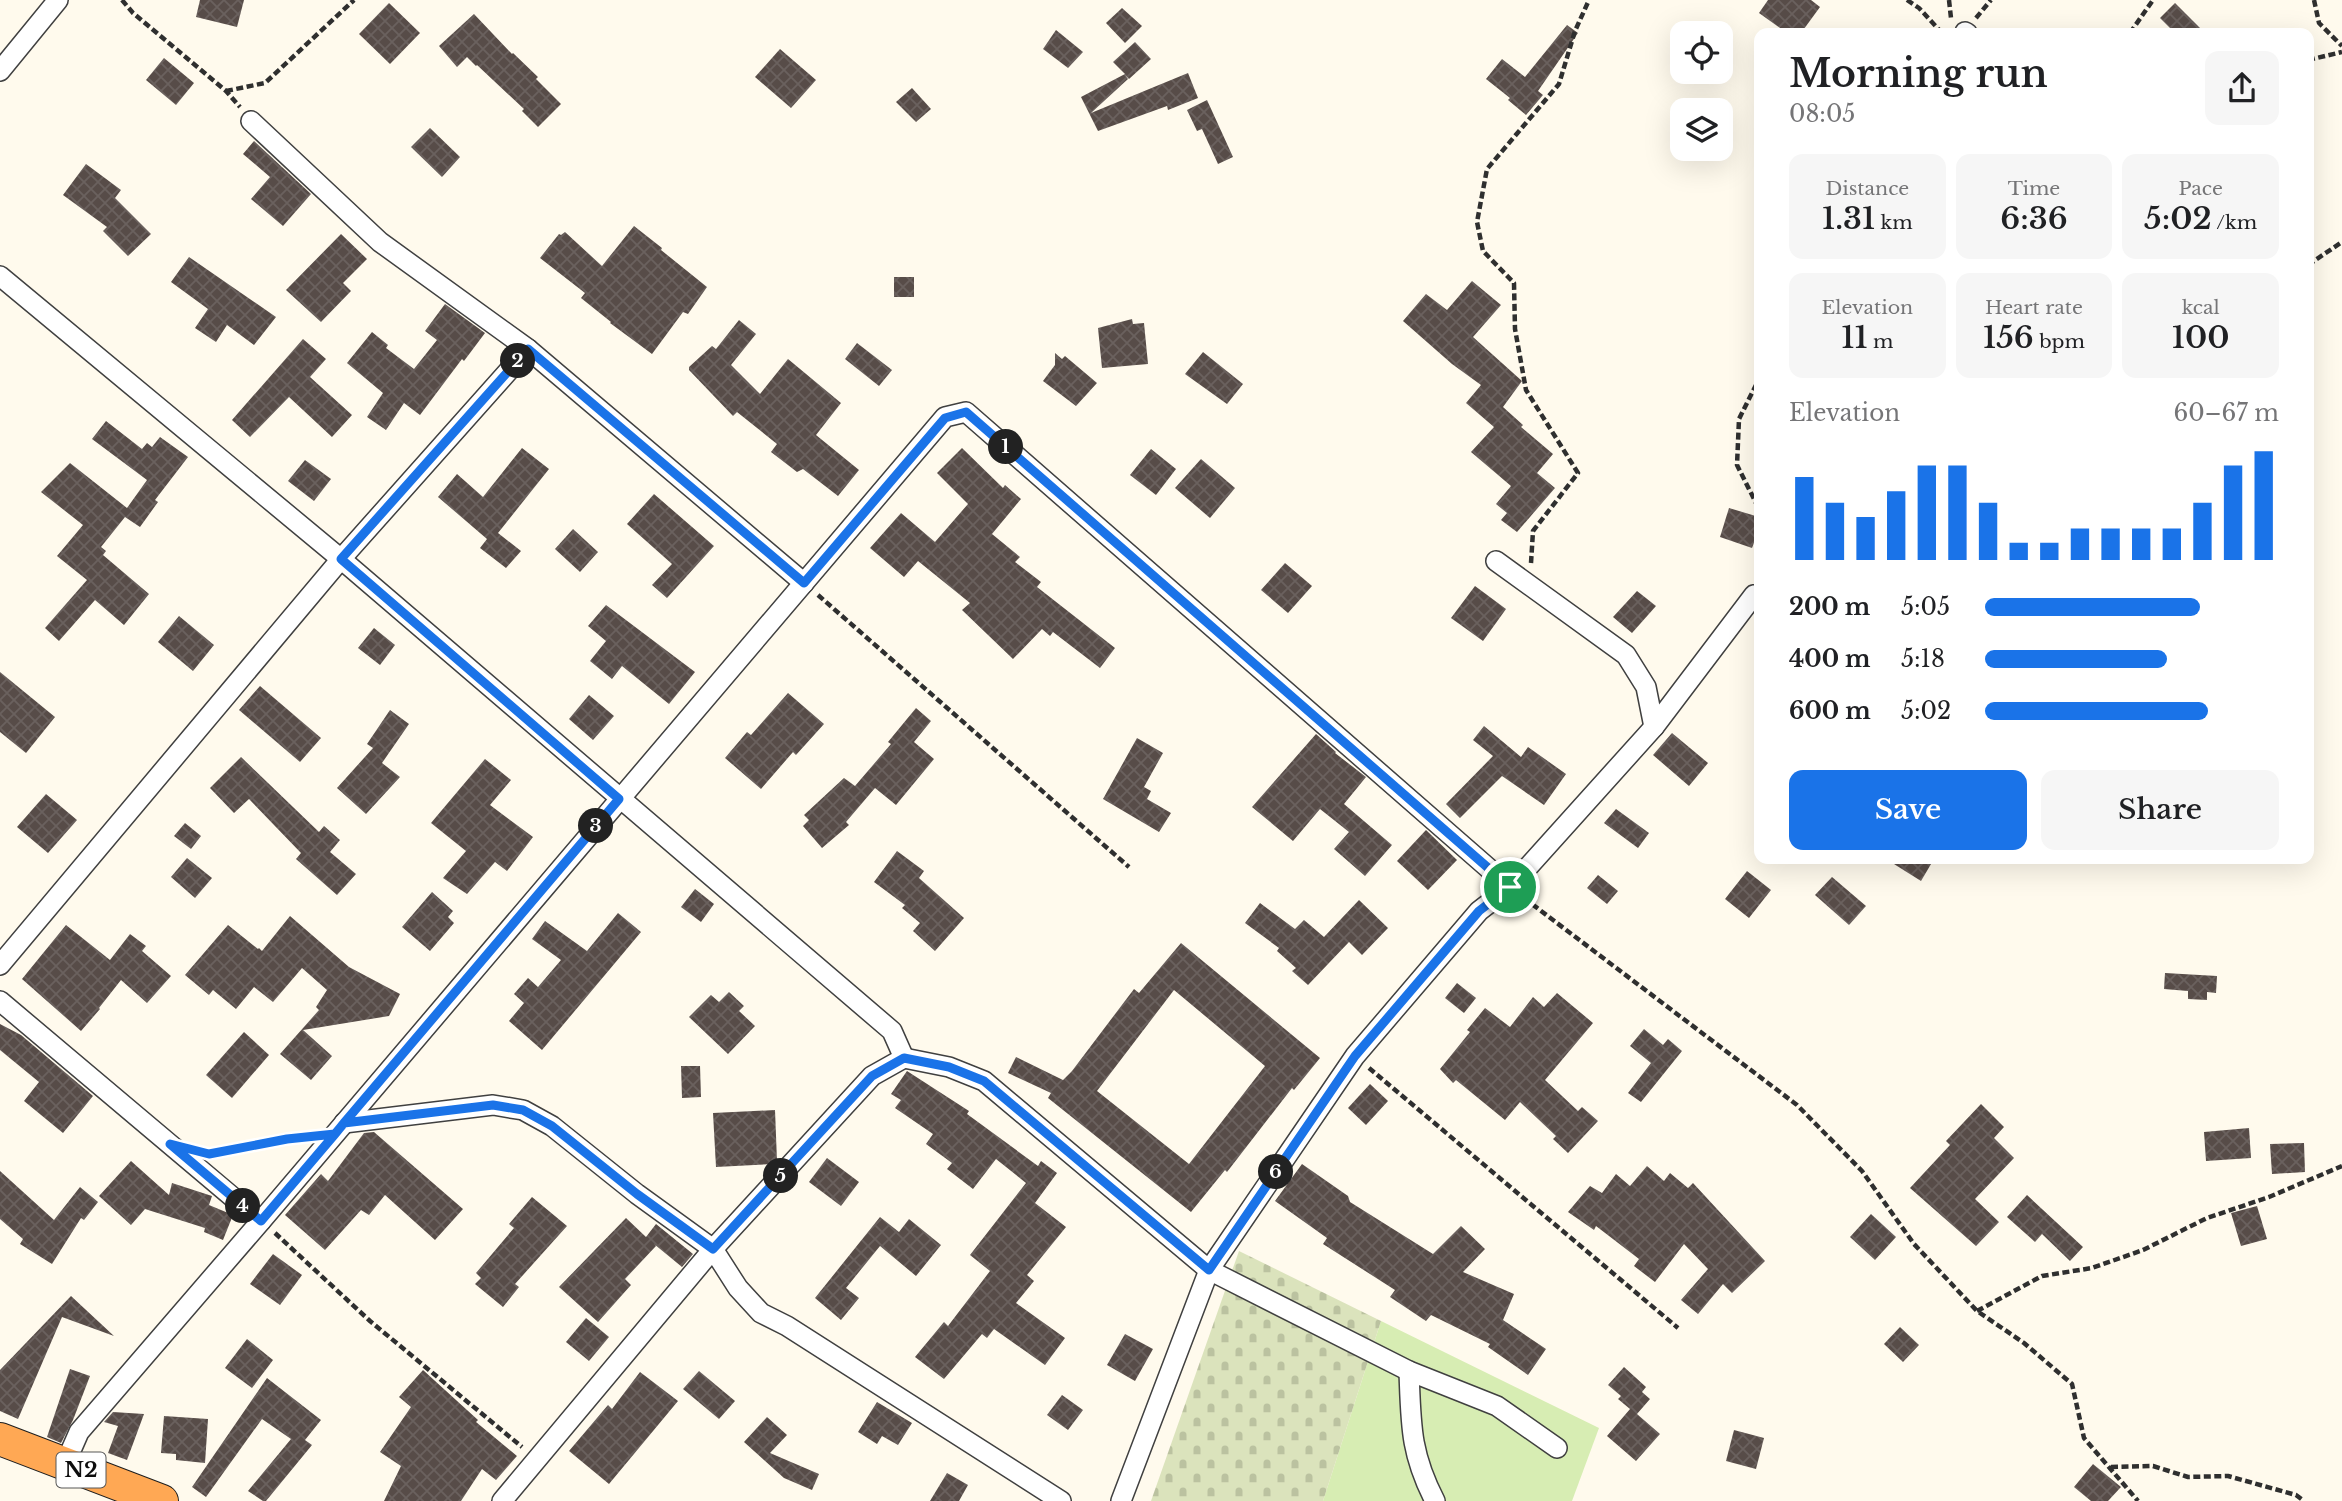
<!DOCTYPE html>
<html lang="en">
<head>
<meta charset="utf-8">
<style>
	:root { --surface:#fff; --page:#f6f6f6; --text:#202124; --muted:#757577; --accent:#1a73e8 }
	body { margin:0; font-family:"Libre Baskerville",serif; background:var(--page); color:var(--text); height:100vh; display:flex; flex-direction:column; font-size:26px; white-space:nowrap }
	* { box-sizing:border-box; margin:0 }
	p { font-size:23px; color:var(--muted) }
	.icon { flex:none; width:38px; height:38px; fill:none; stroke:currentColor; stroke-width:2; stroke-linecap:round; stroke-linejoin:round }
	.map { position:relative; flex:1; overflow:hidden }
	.drawer { position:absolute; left:1754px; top:28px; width:560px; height:836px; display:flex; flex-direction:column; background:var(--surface); border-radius:14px; box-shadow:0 7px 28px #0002 }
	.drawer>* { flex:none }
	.buttons { position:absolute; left:1670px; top:21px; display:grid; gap:14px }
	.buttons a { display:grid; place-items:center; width:63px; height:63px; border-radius:14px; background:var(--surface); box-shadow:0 7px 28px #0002; font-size:35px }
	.pin { position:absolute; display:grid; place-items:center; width:60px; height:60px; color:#fff; margin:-30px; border:4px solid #fff; border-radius:50%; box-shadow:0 2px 7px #0007 }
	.km { position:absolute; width:35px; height:35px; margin:-18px; border-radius:50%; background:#222; color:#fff; font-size:19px; line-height:35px; text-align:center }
	.round { display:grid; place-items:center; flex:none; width:74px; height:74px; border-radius:14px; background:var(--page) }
	.head { display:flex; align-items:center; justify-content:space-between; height:119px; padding:0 35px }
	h1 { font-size:38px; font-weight:600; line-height:52px }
	.metrics { display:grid; grid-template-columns:repeat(3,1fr); gap:10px; height:119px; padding:7px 35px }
	.metrics div { display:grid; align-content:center; border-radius:14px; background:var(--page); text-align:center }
	.metrics b { font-size:30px; font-weight:600 }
	.metrics small { font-size:19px; font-weight:400 }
	.metrics p { font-size:19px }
	.chart { height:196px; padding:14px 35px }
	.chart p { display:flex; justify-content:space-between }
	.chart svg { width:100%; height:126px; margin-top:7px; stroke:var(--accent); stroke-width:6 }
	.action { display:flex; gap:14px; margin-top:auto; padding:14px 35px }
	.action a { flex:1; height:80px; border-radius:14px; background:var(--accent); color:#fff; font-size:28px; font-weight:600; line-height:80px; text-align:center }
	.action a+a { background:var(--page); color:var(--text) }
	ul { padding:0 35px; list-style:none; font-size:23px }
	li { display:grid; grid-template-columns:112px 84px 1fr; align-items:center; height:52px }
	li i { height:18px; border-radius:9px; background:var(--accent) }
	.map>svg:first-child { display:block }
</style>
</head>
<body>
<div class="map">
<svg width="2342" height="1501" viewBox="0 0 2342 1501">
	<defs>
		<pattern id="cemetery-stones" width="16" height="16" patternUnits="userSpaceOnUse" patternTransform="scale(1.75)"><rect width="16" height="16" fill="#dbe3bc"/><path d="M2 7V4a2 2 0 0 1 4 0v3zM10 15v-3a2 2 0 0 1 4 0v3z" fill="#bbc2a0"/></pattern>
		<pattern id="building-cross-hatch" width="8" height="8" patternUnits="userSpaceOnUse" patternTransform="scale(1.75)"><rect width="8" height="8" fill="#574c48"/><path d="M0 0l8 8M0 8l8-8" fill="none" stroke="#6a615e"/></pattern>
	</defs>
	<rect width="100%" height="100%" fill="#fffaed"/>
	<path fill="#d7edb3" d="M1381,1321L1599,1428L1572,1501H1323Z"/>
	<path fill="url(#cemetery-stones)" d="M1239,1251L1381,1321L1323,1501H1151Z"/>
	<g fill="url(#building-cross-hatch)" fill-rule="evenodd">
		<path d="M200,0H244L237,27L196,17Z"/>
		<path d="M1768,0H1811L1820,7L1801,33H1787L1759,13Z"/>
		<path d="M389,3L420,33L390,64L359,34Z"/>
		<path d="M2175,3L2205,33H2175L2160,18Z"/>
		<path d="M1122,8L1142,26L1125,43L1106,23Z"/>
		<path d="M474,14L512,54L513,53L538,77L536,79L561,104L538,127L522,111L524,109L477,65L476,66L467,57L457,67L439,46Z"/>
		<path d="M1567,25L1578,33L1538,91L1543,95L1526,115L1508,100L1510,98L1486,79L1502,59L1525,77Z"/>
		<path d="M1056,30L1083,52L1068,68L1043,49Z"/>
		<path d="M1135,42L1151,59L1129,79L1125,75L1128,79L1091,113L1188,73L1198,98L1168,110L1167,106L1098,131L1081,97L1125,74L1113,62Z"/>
		<path d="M780,49L816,80L791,108L755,77Z"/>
		<path d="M164,58L194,83L176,105L146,80Z"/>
		<path d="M912,88L931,109L916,122L896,102Z"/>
		<path d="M1207,100L1233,157L1218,164L1202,129L1197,131L1187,110Z"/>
		<path d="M430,128L460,157L442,177L411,147Z"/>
		<path d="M254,141L311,194L283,226L251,199L270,177L243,154Z"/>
		<path d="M86,164L121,190L115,198L151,234L128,256L103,231L107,227L63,195Z"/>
		<path d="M634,226L662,248L661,250L707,287L688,314L683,312L652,354L610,323L611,322L581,298L585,293L540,258L559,234L561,235L565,232L602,266Z"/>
		<path d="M341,234L367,259L343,283L351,291L321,322L286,290Z"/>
		<path d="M189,257L276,317L254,345L227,325L216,342L195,328L208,309L171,282Z"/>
		<rect x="894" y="277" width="20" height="20"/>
		<path d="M1472,281L1501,305L1473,337L1522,381L1503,407L1523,425L1521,427L1553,454L1537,473L1555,488L1517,532L1501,520L1507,513L1496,504L1511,486L1471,452L1494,427L1466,403L1481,385L1452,364L1403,321L1426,294L1447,310Z"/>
		<path d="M445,304L485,333L464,361L462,359L420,415L404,403L386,430L367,417L383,393L347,363L372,332L388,345L386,348L414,369L437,340L425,331Z"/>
		<path d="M1132,319L1133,324L1144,323L1148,364L1102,368L1098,328Z"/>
		<path d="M739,320L756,334L731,365L760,394L788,359L841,403L816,435L859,470L838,496L803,469L797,472L771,452L777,444L737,412L733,416L689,370V367L712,346L716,349Z"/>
		<path d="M303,339L326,359L310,377L352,415L332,437L289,397L250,437L232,420Z"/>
		<path d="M857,343L892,370L879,386L845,359Z"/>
		<path d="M1203,352L1243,384L1227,404L1185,374Z"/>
		<path d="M1055,353L1062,359L1065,356L1097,383L1076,406L1043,381L1055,365Z"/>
		<path d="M106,421L142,449L147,443L152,447L160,437L188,457L155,500L158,502L140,527L125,517L101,547L106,551L103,555L149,594L124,625L95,600L59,641L45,628L87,580L57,556L83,525L41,492L70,463L127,508L147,480L92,439Z"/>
		<path d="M522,448L549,469L498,533L521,551L506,568L480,548L487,539L438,497L457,474L483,497Z"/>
		<path d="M962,448L1003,488L1005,485L1021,499L992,534L1020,557L1015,562L1041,582L1037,587L1115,648L1100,668L1053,632L1050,636L1042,629L1013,659L962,610L970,603L918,561L904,577L870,548L901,513L935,542L968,504L937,473Z"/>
		<path d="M1151,449L1176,469L1156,495L1130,475Z"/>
		<path d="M1201,459L1235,488L1210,518L1175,488Z"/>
		<path d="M305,460L331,479L314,501L288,481Z"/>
		<path d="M654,494L714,546L667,598L652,585L672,564L627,524Z"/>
		<path d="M1729,508L1759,517V529L1752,548L1720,537Z"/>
		<path d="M573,529L598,552L580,572L555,549Z"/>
		<path d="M1285,563L1312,586L1288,613L1261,590Z"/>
		<path d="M1475,586L1506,609L1483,641L1451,618Z"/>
		<path d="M1637,591L1656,606L1632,633L1613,617Z"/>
		<path d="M606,605L695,672L669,704L622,666L612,679L590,661L606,641L588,626Z"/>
		<path d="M179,616L214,645L193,671L158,642Z"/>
		<path d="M374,628L395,645L380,665L358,648Z"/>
		<path d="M0,672L55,717L26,753L0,732Z"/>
		<path d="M260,686L321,738L300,762L239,710Z"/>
		<path d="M788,693L824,724L796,755L793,752L761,789L725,758L747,732L751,735Z"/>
		<path d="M589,695L614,716L593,740L569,719Z"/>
		<path d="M916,708L931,721L914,742L934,759L896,805L875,788L846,822L849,825L822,848L803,826L809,820L804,815L844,778L855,786L891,744L888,742Z"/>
		<path d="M390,710L409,724L382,763L400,777L366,814L337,788L373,748L367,744Z"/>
		<path d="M1484,726L1521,757L1528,747L1566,774L1544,805L1502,776L1460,818L1446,804L1493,756L1473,740Z"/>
		<path d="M1672,733L1708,763L1689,786L1653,755Z"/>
		<path d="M1316,734L1336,752L1335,753L1366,777L1344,804L1392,845L1365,876L1334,849L1349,832L1320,809L1293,841L1252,807Z"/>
		<path d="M1137,738L1163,753L1144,787L1151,791L1147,799L1171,813L1159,832L1103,799Z"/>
		<path d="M241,757L319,832L324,826L340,840L330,852L356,874L337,895L296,859L301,853L249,799L234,813L210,788Z"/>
		<path d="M485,759L511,780L490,805L533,837L507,871L495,862L467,894L443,878L466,851L431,823Z"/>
		<path d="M46,794L77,820L48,853L17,827Z"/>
		<path d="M1616,809L1649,833L1638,848L1604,823Z"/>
		<path d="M185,823L201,836L191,849L174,836Z"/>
		<path d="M1426,830L1457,860L1428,890L1397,861Z"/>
		<path d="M897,851L924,871L919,878L964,918L935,951L913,931L920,923L902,908L905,905L874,882Z"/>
		<path d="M187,858L212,878L195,898L171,877Z"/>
		<path d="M1886,859H1934L1921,881Z"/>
		<path d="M1747,871L1771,890L1749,918L1725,899Z"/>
		<path d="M1598,875L1618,891L1607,904L1587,888Z"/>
		<path d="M1832,877L1866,906L1849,925L1815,895Z"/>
		<path d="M695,889L714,904L701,922L681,907Z"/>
		<path d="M432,892L453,911L448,917L454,923L430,951L402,927Z"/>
		<path d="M1359,900L1388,928L1362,955L1349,942L1308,985L1292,971L1296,968L1277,951L1279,948L1245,923L1260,903L1295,929L1304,920L1324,937Z"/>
		<path d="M618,913L641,932L542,1050L509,1021L524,1003L514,994L528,978L538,987L561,960L532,939L545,921L587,951Z"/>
		<path d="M290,916L349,967L400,994L389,1016L303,1030L332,1056L311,1080L280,1054L319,1010L316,1007L327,990L302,968L273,1002L254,987L236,1009L213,990L209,995L185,975L228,925L258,949L259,948L262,951Z"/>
		<path d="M66,925L110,960L130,934L146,946L142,951L171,976L147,1003L121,980L99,1008L100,1009L81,1031L22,979Z"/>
		<path d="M1181,943L1320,1058L1294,1090L1292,1088L1227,1172L1225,1170L1191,1212L1048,1098L1051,1093L1008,1073L1016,1057L1063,1080L1072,1071L1134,989L1139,993ZM1174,990L1265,1066L1189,1164L1097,1091Z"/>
		<path d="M2165,973L2217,976L2216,993L2207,992V1000L2188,999V991L2164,989Z"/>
		<path d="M1457,983L1476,998L1464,1013L1445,998Z"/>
		<path d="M729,992L744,1006L739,1011L755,1026L728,1054L689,1017L711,995L719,1002Z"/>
		<path d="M1557,993L1593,1023L1545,1080L1578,1111L1582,1107L1598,1121L1568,1153L1553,1139L1556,1136L1520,1102L1505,1120L1456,1080L1453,1083L1440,1069L1470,1032L1467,1030L1485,1008L1510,1027L1533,997L1544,1007Z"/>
		<path d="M0,1024L21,1035L93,1096L63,1133L24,1101L39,1082L0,1050Z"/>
		<path d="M1644,1029L1663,1045L1668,1039L1682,1051L1641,1102L1628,1093L1651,1063L1630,1046Z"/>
		<path d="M244,1032L269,1055L232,1098L206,1075Z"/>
		<path d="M681,1066H700L701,1097L682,1098Z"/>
		<path d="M907,1071L969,1111L967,1114L1038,1166L1041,1161L1057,1173L1035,1203L1066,1227L1027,1275L1034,1281L1016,1303L1065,1338L1045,1365L994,1329L987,1338L982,1334L944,1379L915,1357L944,1322L948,1326L990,1271L970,1255L1026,1183L996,1159L973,1189L947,1169L952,1163L926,1144L933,1134L895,1108L901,1100L891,1094Z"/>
		<path d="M1370,1084L1388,1101L1366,1125L1348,1108Z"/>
		<path d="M1981,1104L2004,1127L1994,1138L2014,1158L1975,1199L1999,1222L1976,1246L1910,1188L1950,1145L1946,1141Z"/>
		<path d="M775,1110L777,1161L774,1164L716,1167L713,1113Z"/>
		<path d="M2249,1128L2251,1158L2206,1161L2204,1132Z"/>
		<path d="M374,1132L463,1209L435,1240L385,1195L369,1215L361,1210L325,1250L285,1215L321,1174L328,1181L364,1133Z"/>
		<path d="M2304,1143L2305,1172L2272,1174L2270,1144Z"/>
		<path d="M827,1158L859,1182L841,1206L809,1182Z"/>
		<path d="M131,1161L169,1195L172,1183L212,1196L209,1205L233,1215L223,1240L204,1232L205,1228L145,1209L131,1225L99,1196Z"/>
		<path d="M1302,1164L1348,1196L1350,1202L1433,1254L1461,1226L1485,1249L1463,1272L1514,1294L1503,1320L1546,1349L1528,1375L1488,1347L1490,1344L1431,1315L1426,1321L1390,1297L1395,1290L1323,1244L1327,1238L1275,1201Z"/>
		<path d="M1647,1166L1664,1181L1670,1173L1688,1188L1693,1183L1765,1261L1732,1293L1723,1284L1698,1314L1681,1300L1708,1269L1684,1244L1655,1282L1634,1266L1639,1259L1596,1226L1594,1230L1568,1212L1590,1186L1602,1193L1616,1174L1630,1186Z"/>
		<path d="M0,1171L54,1220L80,1187L98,1202L84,1220L81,1218L52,1264L20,1244L23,1239L0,1219Z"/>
		<path d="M2027,1195L2083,1247L2070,1261L2042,1234L2035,1242L2007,1217Z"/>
		<path d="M532,1197L567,1226L515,1284L519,1287L503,1307L475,1284L481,1278L476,1273L514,1228L509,1224Z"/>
		<path d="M2257,1206L2267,1239L2241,1246L2231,1213Z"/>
		<path d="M1871,1214L1896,1237L1875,1260L1850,1237Z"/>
		<path d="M880,1217L899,1232L909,1219L941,1245L916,1276L880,1246L846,1288L859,1298L841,1320L815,1298Z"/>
		<path d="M626,1218L646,1237L656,1224L693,1254L682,1267L654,1244L656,1246L625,1279L631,1285L598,1322L559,1287Z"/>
		<path d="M273,1254L302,1275L280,1305L250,1284Z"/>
		<path d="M71,1296L114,1336L62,1317L18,1419L0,1411V1370Z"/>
		<path d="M586,1318L609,1337L589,1361L566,1342Z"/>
		<path d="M1900,1327L1919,1345L1903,1362L1884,1344Z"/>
		<path d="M1125,1334L1153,1349L1135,1381L1107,1365Z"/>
		<path d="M247,1339L273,1360L252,1388L225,1368Z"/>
		<path d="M1624,1367L1646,1387L1642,1392L1650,1399L1637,1414L1660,1434L1636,1461L1607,1436L1630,1409L1618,1399L1621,1396L1608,1385Z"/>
		<path d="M70,1369L90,1376L73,1420L61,1443L47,1437Z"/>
		<path d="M423,1370L478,1420L476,1422L517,1456L496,1480L482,1469L461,1501H384L401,1466L380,1452L411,1407L399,1397Z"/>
		<path d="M699,1371L735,1401L719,1419L683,1389Z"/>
		<path d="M640,1372L678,1401L609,1484L569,1451L608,1405L612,1409Z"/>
		<path d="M267,1378L321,1420L305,1440L312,1445L266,1501H263L248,1491L291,1439L262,1419L206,1497L192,1487Z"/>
		<path d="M1062,1395L1083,1410L1068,1430L1047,1415Z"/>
		<path d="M877,1402L912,1423L898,1445L882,1436L877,1444L858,1432Z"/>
		<path d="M113,1412L144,1414L127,1460L108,1453L118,1426L104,1422Z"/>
		<path d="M164,1416L208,1419L205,1463L176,1460V1454L161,1453Z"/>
		<path d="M767,1417L787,1435L770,1453L819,1474L812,1490L784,1478L744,1442Z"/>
		<path d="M1734,1430L1764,1438L1756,1469L1726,1461Z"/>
		<path d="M2093,1464L2121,1487L2108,1501H2091L2074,1487Z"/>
		<path d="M947,1473L968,1485L959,1501H930Z"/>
	</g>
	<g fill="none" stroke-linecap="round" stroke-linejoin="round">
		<defs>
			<g id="minor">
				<path d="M1965,32L1967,33"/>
				<path d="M0,71L58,0"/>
				<path d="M251,121L380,242L528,349L804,583"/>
				<path d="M0,276L341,559L892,1031L904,1058"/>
				<path d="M1496,561L1626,655L1646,687L1654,727"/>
				<path d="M0,965L341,559L528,349"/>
				<path d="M0,1001L261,1221"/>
				<path d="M344,1123L493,1105L523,1110L552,1126L637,1194L713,1249L738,1288L761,1313L787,1326L1061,1501"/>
				<path d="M1409,1371C1411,1424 1410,1453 1435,1501"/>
				<path d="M65,1464L79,1432L261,1221L945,417L966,412L1510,887"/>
				<path d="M502,1501L713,1249L872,1076L904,1058L949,1067L984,1081L1209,1270L1409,1371L1497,1406L1557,1448"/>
				<path d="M1121,1501L1209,1270L1355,1056L1479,911L1510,887L1654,727L1754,595"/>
			</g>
			<path id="trunk" d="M0,1439L162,1501"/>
		</defs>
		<use href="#minor" stroke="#404040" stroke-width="22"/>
		<use href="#trunk" stroke="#1e1e1e" stroke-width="34"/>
		<g stroke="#2f2f2f" stroke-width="4.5" stroke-dasharray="7 3.5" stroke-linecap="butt">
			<path d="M122,0L133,13L226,91L240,107"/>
			<path d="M1907,0L1919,8L1942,33"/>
			<path d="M1949,0L1951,18"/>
			<path d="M2314,0L2319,23L2342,46"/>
			<path d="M1976,18L1991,0"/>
			<path d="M2130,33L2153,0"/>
			<path d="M2308,60L2342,52"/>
			<path d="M226,91L265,83L354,0"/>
			<path d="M2308,265L2342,242"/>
			<path d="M1759,374L1756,385L1739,419L1737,465L1759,509"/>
			<path d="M1531,563L1533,531L1578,473L1526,390L1515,329L1514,283L1483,251L1477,222L1487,169L1559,84L1575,31L1589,0"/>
			<path d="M818,595L1129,867"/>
			<path d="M1524,898L1797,1105L1862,1171L1914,1244L1977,1311L2024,1343L2072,1384L2084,1438L2138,1501"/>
			<path d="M1369,1068L1678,1328"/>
			<path d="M211,1153L306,1137"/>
			<path d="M275,1233L370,1321L522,1447"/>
			<path d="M1977,1311L2042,1276L2092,1268L2143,1250L2207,1218L2269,1197L2342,1166"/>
			<path d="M2111,1467L2153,1466L2188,1477L2228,1476L2296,1495L2304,1501"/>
		</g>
		<use href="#minor" stroke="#fff" stroke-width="19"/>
		<use href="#trunk" stroke="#ffa854" stroke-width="32"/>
	</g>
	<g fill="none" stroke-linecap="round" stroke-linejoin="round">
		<defs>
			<path id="route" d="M1510,887L966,412L945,418L804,583L528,349L341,559L619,799L344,1123L335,1134L287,1139L209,1154L170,1144L261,1221L335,1134L344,1123L493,1105L523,1110L552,1126L637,1194L713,1249L872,1076L904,1058L949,1067L984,1081L1209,1270L1355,1056L1479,911L1510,887"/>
		</defs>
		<use href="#route" stroke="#fff" stroke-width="14"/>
		<use href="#route" stroke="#1a73e8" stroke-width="9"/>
	</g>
	<g text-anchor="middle" stroke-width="7" stroke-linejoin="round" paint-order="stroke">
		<rect fill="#fff" stroke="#565656" stroke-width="2" x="56.5" y="1452.5" width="49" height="35" rx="5"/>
		<g font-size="21" font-weight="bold" fill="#0d0d0d">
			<text x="81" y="1477">N2</text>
		</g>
	</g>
</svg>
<div class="buttons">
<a><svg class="icon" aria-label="locate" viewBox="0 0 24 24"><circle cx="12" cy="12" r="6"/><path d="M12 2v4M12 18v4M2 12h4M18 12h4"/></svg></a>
<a><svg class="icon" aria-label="layers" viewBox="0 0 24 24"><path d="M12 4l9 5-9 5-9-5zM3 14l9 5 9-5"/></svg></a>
</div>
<div class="pin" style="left:1510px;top:887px;background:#1e9e55"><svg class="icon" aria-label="arrive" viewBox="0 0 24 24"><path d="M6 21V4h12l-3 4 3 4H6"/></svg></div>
<b class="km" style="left:1006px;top:447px">1</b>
<b class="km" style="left:518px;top:361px">2</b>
<b class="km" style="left:596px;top:826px">3</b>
<b class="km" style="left:243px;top:1206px">4</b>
<b class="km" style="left:781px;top:1176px">5</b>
<b class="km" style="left:1276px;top:1172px">6</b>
<section class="drawer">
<div class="head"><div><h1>Morning run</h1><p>08:05</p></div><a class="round"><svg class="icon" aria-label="share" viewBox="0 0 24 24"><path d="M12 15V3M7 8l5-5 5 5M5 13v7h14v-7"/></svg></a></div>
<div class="metrics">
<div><p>Distance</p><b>1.31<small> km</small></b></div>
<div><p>Time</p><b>6:36</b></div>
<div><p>Pace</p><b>5:02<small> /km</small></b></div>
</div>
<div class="metrics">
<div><p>Elevation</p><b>11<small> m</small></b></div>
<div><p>Heart rate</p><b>156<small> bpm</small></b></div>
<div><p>kcal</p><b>100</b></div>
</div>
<div class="chart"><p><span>Elevation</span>60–67 m</p>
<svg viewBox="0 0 160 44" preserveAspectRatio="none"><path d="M5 44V15M15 44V24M25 44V29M35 44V20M45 44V11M55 44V11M65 44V24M75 44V38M85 44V38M95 44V33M105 44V33M115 44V33M125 44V33M135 44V24M145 44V11M155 44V6"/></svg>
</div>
<ul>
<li><b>200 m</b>5:05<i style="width:73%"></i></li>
<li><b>400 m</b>5:18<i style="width:62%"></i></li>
<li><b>600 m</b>5:02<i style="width:76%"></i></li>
</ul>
<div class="action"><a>Save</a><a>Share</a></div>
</section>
</div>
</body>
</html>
